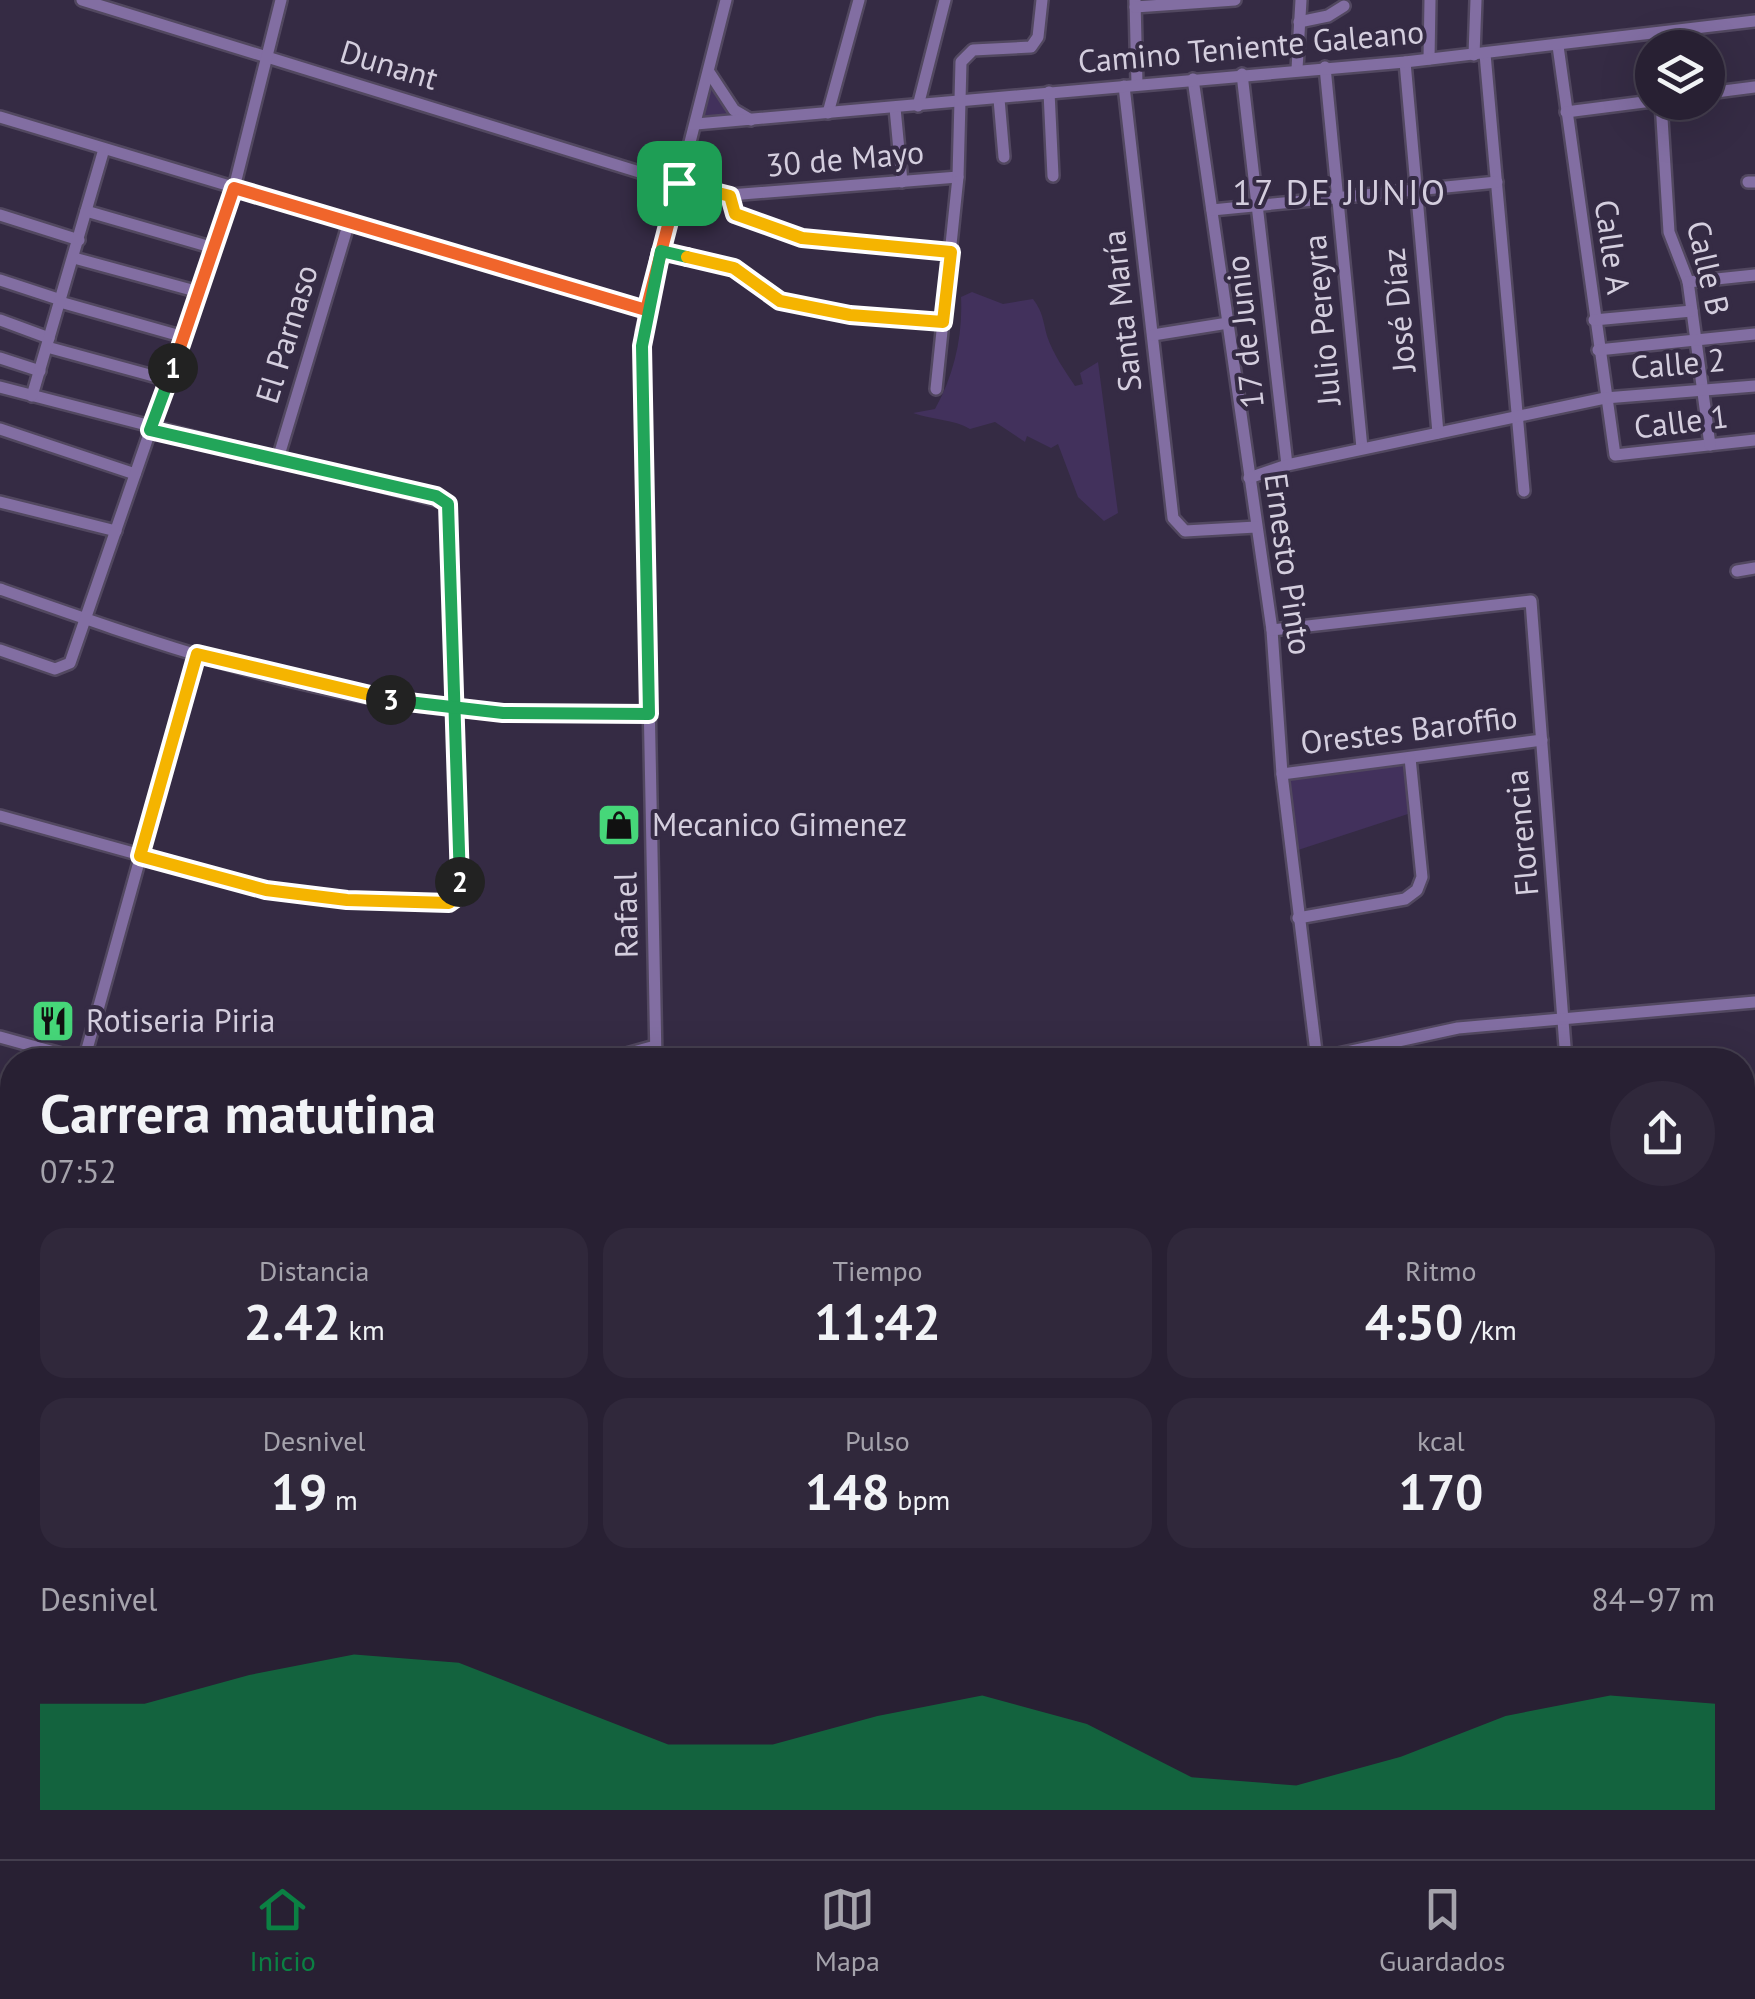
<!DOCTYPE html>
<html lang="es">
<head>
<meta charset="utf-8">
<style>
	:root { --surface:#282033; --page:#30283b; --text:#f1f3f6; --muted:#a5a3ac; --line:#443e4e; --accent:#0b8043 }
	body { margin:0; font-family:"PT Sans",sans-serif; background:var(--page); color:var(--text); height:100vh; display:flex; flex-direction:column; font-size:38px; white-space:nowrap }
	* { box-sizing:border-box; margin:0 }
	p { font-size:32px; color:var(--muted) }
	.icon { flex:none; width:55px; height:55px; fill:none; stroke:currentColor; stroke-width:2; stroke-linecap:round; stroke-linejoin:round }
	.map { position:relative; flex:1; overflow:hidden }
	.sheet { position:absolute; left:0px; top:1048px; width:1755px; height:812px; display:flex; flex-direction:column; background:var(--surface); border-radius:40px 40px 0 0; box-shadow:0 10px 40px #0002,0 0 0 2px var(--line) }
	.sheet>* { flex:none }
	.buttons { position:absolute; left:1635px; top:30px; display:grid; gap:20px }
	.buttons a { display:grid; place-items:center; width:90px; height:90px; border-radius:50%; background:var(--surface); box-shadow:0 10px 40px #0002,0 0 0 2px var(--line); font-size:50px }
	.pin { position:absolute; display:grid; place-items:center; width:85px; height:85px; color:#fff; margin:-42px; border-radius:20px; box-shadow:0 5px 15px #0006 }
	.km { position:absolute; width:50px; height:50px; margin:-25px; border-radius:50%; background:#222; color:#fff; font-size:28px; line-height:50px; text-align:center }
	.round { display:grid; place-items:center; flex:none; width:105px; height:105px; border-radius:52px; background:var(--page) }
	.summary { display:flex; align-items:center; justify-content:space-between; height:170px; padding:0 40px }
	h1 { font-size:55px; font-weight:800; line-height:75px }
	.stats { display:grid; grid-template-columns:repeat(3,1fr); gap:15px; height:170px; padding:10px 40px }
	.stats div { display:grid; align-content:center; border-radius:25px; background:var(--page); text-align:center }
	.stats b { font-size:50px; font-weight:800 }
	.stats small { font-size:28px; font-weight:400 }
	.stats p { font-size:28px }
	.chart { height:280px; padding:20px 40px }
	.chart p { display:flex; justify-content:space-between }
	.chart svg { width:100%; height:180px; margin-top:10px; fill:var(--accent); opacity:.7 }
	.tab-bar { display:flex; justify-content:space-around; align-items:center; height:140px; border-top:2px solid var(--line); background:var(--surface); font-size:28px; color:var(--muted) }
	.tab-bar a { display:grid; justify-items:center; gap:5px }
	.tab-bar .current { color:var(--accent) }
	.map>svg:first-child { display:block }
</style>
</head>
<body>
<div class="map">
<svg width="1755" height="1859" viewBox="0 0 1755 1859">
	<rect width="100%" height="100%" fill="#352b44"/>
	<g fill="#42315c">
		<path d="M712,90L732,114L731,117L703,118L707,92Z"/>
		<path d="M972,292L1003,304L1033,299C1043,312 1043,321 1047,336C1053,354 1065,371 1075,386L1083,384L1080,373L1098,362L1118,513L1104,521L1078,497L1058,444L1051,448L1027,436L1025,442L995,422L970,429C954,419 932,420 913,413L935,409C954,375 963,336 961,297Z"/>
		<path d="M1403,763L1411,813L1295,851L1288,786L1292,777Z"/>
		<path d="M1755,1630V1711L1743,1713L1742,1631Z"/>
	</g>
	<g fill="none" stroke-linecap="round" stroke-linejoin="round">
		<defs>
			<g id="minor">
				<path d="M82,0L717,196L958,177"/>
				<path d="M1135,0L1137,85"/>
				<path d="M1135,7L1235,0"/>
				<path d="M1299,22L1328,16L1344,6"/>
				<path d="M1558,46L1615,455L1755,440"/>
				<path d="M1485,54L1524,491"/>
				<path d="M1474,55L1476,0"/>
				<path d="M1429,59L1430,0"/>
				<path d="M1405,62L1438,433"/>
				<path d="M1325,67L1362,448"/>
				<path d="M1297,69L1301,0"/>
				<path d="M709,72L734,110L751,120"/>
				<path d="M1242,74L1287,465"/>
				<path d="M1193,79L1272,630L1282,774L1317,1060"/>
				<path d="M1124,86L1173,518L1185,531L1256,527"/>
				<path d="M1049,92L1053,176"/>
				<path d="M1708,93L1755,87"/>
				<path d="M999,99L1004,157"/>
				<path d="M1661,102L1669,232L1688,281L1710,445"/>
				<path d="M918,106L945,0"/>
				<path d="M895,108L902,182"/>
				<path d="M1566,112L1652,101"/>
				<path d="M828,113L859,0"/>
				<path d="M0,117L646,311"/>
				<path d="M696,124L1405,62L1755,21"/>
				<path d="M1748,182H1755"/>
				<path d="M731,196L735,214L802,238L951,252"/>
				<path d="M1212,210L1497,182"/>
				<path d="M86,211L214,248"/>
				<path d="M0,215L79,240"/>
				<path d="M661,251L734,268L780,301L850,315L943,322"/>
				<path d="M74,258L199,292"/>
				<path d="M0,280L61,300"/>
				<path d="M1688,282L1755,275"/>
				<path d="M60,302L184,337"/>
				<path d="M0,320L49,338"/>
				<path d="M1594,320L1692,311"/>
				<path d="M1153,335L1228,323"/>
				<path d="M47,347L168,380"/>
				<path d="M1598,350L1755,334"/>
				<path d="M0,358L40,371"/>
				<path d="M0,387L448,503L460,895L449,903L347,900L267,890L0,816"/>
				<path d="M936,389L958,177L961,62L973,50L1031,47L1038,37L1042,0"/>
				<path d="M32,396L104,149"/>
				<path d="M0,429L135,474"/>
				<path d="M277,462L349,222"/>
				<path d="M1249,478L1287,465L1605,398L1755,386"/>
				<path d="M0,502L116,531"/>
				<path d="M1737,571L1755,568"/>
				<path d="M0,589C148,641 301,695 458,710C521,716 585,714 649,714"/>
				<path d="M1272,630L1531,601L1566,1060"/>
				<path d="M0,650L55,669L70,663L234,188L281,0"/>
				<path d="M1282,774L1542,740"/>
				<path d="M1298,918L1405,899L1417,890L1422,877L1410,758"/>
				<path d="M0,1037L83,1060"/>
				<path d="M84,1060L197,653"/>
				<path d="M605,1060L655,1046"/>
				<path d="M656,1060L642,332L726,0"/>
				<path d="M1310,1060L1458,1028L1755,1002"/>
				<path d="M0,1165L12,1155"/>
				<path d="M1742,1266H1755"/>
				<path d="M0,1275L12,1279"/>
				<path d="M1742,1440L1755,1428"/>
				<path d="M0,1480L12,1474"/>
				<path d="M1742,1627L1755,1625"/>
				<path d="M0,1673L12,1688"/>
				<path d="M1742,1685L1755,1711"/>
				<path d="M0,1791L12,1782"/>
				<path d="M1742,1800L1755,1798"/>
				<path d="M1742,1845L1745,1859"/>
				<path d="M257,1848L342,1859"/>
				<path d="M500,1848L502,1859"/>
				<path d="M713,1848L715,1859"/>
				<path d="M925,1848L928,1859"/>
				<path d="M1139,1848L1141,1859"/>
				<path d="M1349,1848L1352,1859"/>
				<path d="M1558,1848L1561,1859"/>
				<path d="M357,1859L419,1848"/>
				<path d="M1453,1859L1510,1848"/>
			</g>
		</defs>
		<use href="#minor" stroke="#524860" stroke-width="16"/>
		<use href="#minor" stroke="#826ea2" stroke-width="11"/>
	</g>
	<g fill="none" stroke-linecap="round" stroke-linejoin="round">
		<defs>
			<path id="split-1" d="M173,368L234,188L646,310L679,183"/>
			<path id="split-2" d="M173,368L150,430L436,496L448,504L460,882"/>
			<path id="split-3" d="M391,700L197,654L140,856L266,890L347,900L449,903L460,895V882"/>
			<path id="split-4" d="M391,700L503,713L649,714L642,346L661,251L687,257"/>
			<path id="split-5" d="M679,183L730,196L735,214L802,238L951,252L943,322L850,315L780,301L734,268L687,257"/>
		</defs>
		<use href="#split-1" stroke="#fff" stroke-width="20"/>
		<use href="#split-2" stroke="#fff" stroke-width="20"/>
		<use href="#split-3" stroke="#fff" stroke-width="20"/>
		<use href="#split-4" stroke="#fff" stroke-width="20"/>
		<use href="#split-5" stroke="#fff" stroke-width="20"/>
		<use href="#split-1" stroke="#f0652b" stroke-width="12"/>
		<use href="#split-2" stroke="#22a559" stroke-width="12"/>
		<use href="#split-3" stroke="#f5b400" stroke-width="12"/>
		<use href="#split-4" stroke="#22a559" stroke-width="12"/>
		<use href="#split-5" stroke="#f5b400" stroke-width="12"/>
	</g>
	<defs>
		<symbol id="shop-square" viewBox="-11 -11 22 22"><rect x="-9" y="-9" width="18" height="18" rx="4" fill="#46d779" stroke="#352b44"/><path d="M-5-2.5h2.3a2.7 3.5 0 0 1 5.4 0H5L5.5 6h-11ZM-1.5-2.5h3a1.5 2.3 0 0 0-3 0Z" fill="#111"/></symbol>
		<symbol id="restaurant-square" viewBox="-11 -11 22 22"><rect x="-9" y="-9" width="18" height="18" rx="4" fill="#46d779" stroke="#352b44"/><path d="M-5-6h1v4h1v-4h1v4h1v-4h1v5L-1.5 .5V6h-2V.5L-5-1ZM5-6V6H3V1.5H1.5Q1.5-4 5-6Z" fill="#111"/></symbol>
	</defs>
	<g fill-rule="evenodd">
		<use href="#shop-square" x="594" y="800" width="50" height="50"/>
		<use href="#restaurant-square" x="28" y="996" width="50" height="50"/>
	</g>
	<g text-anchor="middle" stroke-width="8" stroke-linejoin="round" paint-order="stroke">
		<g font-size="32" fill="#d4cede" stroke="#352b44">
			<text transform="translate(1251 47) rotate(-5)" y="11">Camino Teniente Galeano</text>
			<text transform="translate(389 65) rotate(17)" y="11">Dunant</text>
			<text transform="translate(845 159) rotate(-5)" y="11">30 de Mayo</text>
			<text transform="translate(1612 247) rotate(82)" y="11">Calle A</text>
			<text transform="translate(1708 268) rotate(77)" y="11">Calle B</text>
			<text transform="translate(1399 310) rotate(-95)" y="11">José Díaz</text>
			<text transform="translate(1122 311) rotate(-96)" y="11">Santa María</text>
			<text transform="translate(1322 320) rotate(-95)" y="11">Julio Pereyra</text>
			<text transform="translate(1245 332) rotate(-96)" y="11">17 de Junio</text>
			<text transform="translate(287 334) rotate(-73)" y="11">El Parnaso</text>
			<text transform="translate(1678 364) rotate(-5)" y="11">Calle 2</text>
			<text transform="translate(1681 422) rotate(-7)" y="11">Calle 1</text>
			<text transform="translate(1288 564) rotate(82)" y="11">Ernesto Pinto</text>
			<text transform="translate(1409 730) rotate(-7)" y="11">Orestes Baroffio</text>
			<text transform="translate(1522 833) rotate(-95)" y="11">Florencia</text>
			<text transform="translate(626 915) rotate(-91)" y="11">Rafael</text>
		</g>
		<g font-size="32" fill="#d4cede" stroke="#352b44" text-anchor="start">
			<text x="652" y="836">Mecanico Gimenez</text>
			<text x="86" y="1032">Rotiseria Piria</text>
		</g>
		<g font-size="35" letter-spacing="2.5" fill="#d4cede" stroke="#352b44">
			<text x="1340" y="205">17 DE JUNIO</text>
		</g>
	</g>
</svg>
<div class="buttons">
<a><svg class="icon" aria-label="layers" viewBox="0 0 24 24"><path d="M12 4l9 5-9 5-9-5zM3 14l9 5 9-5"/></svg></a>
</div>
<div class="pin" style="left:679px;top:183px;background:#1e9e55"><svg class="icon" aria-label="arrive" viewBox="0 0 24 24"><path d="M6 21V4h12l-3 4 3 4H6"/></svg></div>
<b class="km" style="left:173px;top:368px">1</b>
<b class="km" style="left:460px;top:882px">2</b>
<b class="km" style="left:391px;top:700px">3</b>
<section class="sheet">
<div class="summary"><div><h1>Carrera matutina</h1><p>07:52</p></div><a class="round"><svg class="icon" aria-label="share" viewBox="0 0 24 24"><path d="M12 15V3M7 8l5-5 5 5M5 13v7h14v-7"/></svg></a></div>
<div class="stats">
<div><p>Distancia</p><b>2.42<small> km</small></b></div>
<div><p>Tiempo</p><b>11:42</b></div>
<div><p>Ritmo</p><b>4:50<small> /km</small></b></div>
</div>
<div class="stats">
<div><p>Desnivel</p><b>19<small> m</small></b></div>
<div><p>Pulso</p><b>148<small> bpm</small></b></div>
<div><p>kcal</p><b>170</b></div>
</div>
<div class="chart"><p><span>Desnivel</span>84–97 m</p>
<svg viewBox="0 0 160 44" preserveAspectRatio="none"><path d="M0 44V18L10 18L20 11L30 6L40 8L50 18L60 28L70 28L80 21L90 16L100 23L110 36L120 38L130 31L140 21L150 16L160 18V44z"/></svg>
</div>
</section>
</div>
<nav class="tab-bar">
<a class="current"><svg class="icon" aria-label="home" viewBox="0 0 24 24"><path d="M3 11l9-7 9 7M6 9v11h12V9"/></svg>Inicio</a>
<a><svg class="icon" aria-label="map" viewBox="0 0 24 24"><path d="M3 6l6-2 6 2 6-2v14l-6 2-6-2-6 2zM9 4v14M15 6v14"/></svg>Mapa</a>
<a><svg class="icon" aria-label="saved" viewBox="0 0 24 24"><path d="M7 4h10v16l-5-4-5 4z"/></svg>Guardados</a>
</nav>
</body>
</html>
